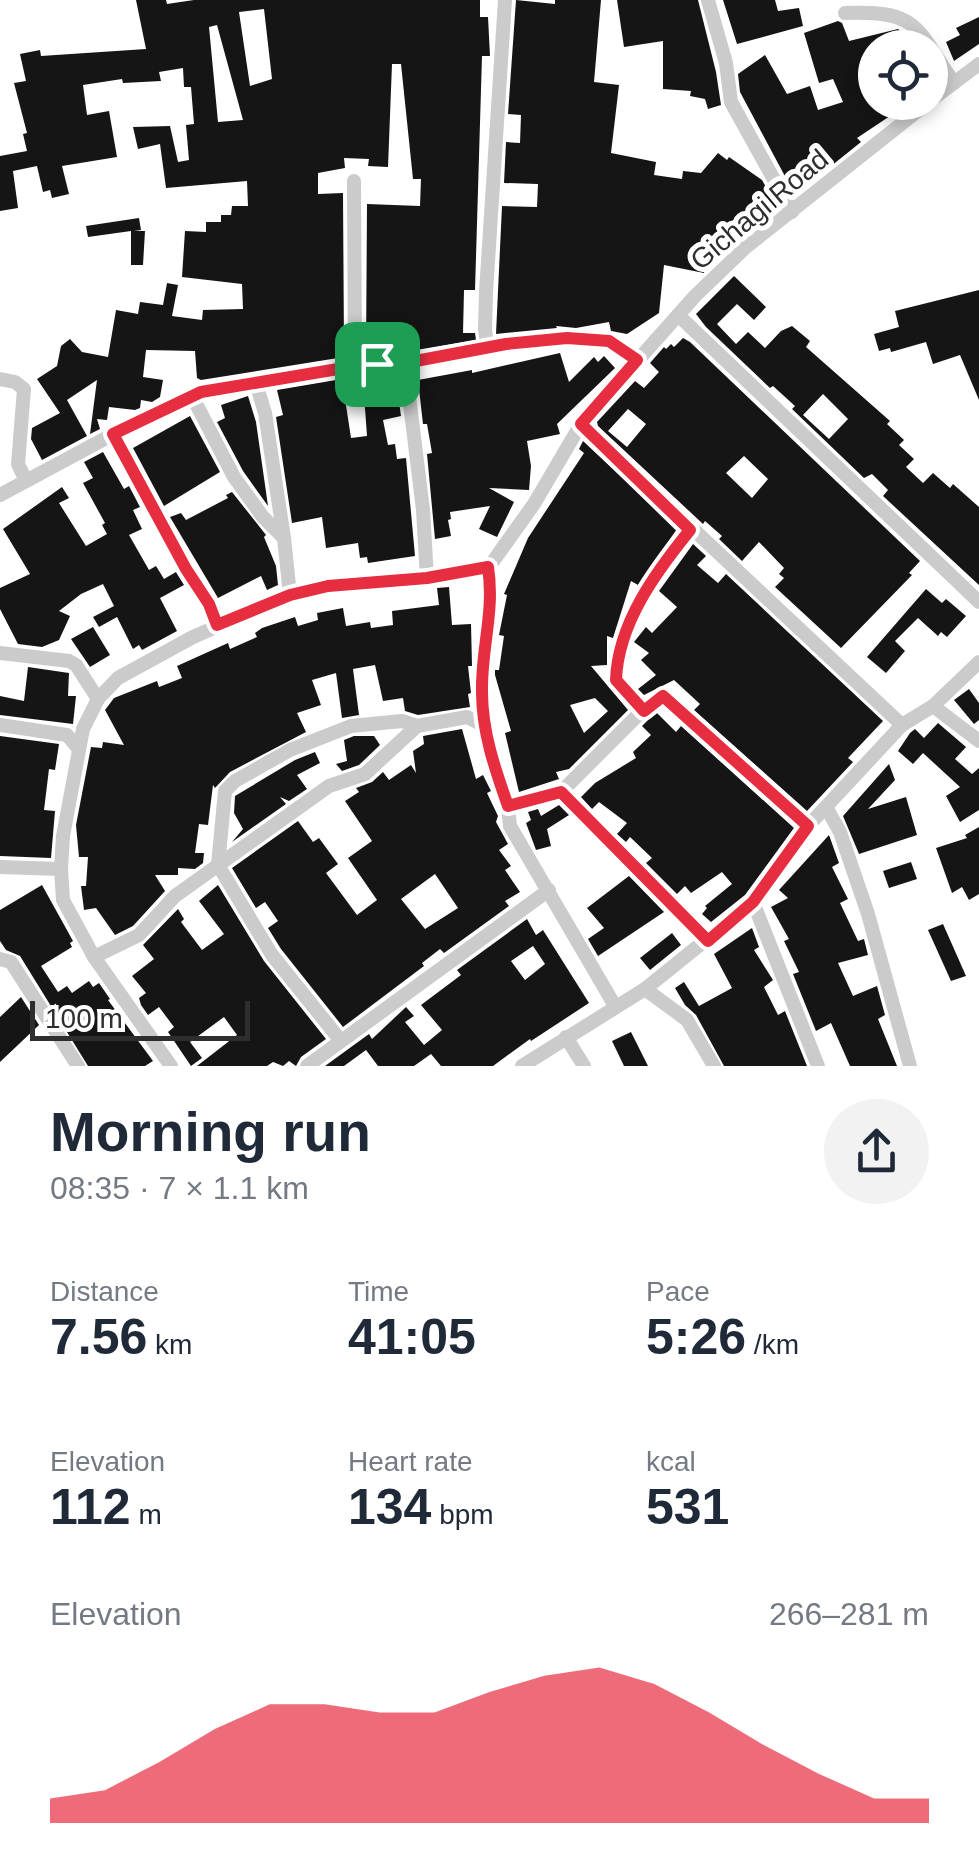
<!DOCTYPE html>
<html lang="en">
<head>
<meta charset="utf-8">
<style>
	:root { --surface:#fff; --page:#f2f2f3; --text:#1f2937; --muted:#747a83; --accent:#e72e41 }
	body { margin:0; font-family:Arial,sans-serif; background:var(--page); color:var(--text); height:100vh; display:flex; flex-direction:column; font-size:38px; white-space:nowrap }
	* { box-sizing:border-box; margin:0 }
	p { font-size:32px; color:var(--muted) }
	.icon { flex:none; width:55px; height:55px; fill:none; stroke:currentColor; stroke-width:2; stroke-linecap:round; stroke-linejoin:round }
	.map { position:relative; height:1066px; overflow:hidden }
	.side { display:flex; flex-direction:column; background:var(--surface); flex:1 }
	.side>* { flex:none }
	.tools { position:absolute; left:858px; top:30px; display:grid; gap:20px }
	.tools a { display:grid; place-items:center; width:90px; height:90px; border-radius:50%; background:var(--surface); box-shadow:0 5px 15px #0003; font-size:50px }
	.scale { position:absolute; left:30px; bottom:25px; width:220px; box-sizing:border-box; padding-left:10px; border:5px solid #2e2e2e; border-top:0; font-size:28px; line-height:35px; white-space:nowrap; color:#2e2e2e; -webkit-text-stroke:8px #fff; paint-order:stroke }
	.pin { position:absolute; display:grid; place-items:center; width:85px; height:85px; color:#fff; margin:-42px; border-radius:20px; box-shadow:0 5px 15px #0006 }
	.round { display:grid; place-items:center; flex:none; width:105px; height:105px; border-radius:52px; background:var(--page) }
	.summary { display:flex; align-items:center; justify-content:space-between; height:170px; padding:0 50px }
	h1 { font-size:55px; font-weight:600; line-height:75px }
	.metrics { display:grid; grid-template-columns:repeat(3,1fr); gap:15px; height:170px; padding:10px 50px }
	.metrics div { display:grid; align-content:center }
	.metrics b { font-size:50px; font-weight:600 }
	.metrics small { font-size:28px; font-weight:400 }
	.metrics p { font-size:28px }
	.chart { height:280px; padding:20px 50px }
	.chart p { display:flex; justify-content:space-between }
	.chart svg { width:100%; height:180px; margin-top:10px; fill:var(--accent); opacity:.7 }
	.map>svg:first-child { display:block }
</style>
</head>
<body>
<div class="map">
<svg width="979" height="1066" viewBox="0 0 979 1066">
	<rect width="100%" height="100%" fill="#fff"/>
	<g fill="#151515" fill-rule="evenodd">
		<path d="M136,0H166L167,4L194,0H480V17H488L490,56H482L475,290H464L463,333H475L476,340L404,352L366,355L367,204L420,206L421,179H413L401,64H392L388,167L368,166L369,159L344,158L345,168L318,173V194L343,193L344,349H337L338,358L201,380L197,378L195,351L146,350L143,377L163,380L160,397L152,402L141,400L140,408L135,410L109,407L107,420L97,419L100,429L90,434L97,380L67,400L87,436L42,460L31,439L32,428L60,413L37,379L57,366L61,346L70,339L82,352L108,357L116,310L138,314L140,302L163,305L167,283L178,285L172,316L202,320L203,310L243,309L242,284L182,277L185,231L206,232V222H221V215H231L232,206H248L247,181L166,188L160,144L138,149L133,127L170,126L178,162L189,160L186,125L194,124L191,87H184L183,68L159,72L161,81L123,83L122,79L83,85L87,115L109,111L117,157L62,166L69,194L52,198L50,190L43,192L37,166L13,171L18,208L0,211V156L27,151L23,134L27,133L14,83L26,81L20,54L40,50L41,56L146,49ZM264,9L272,79L250,86L239,12ZM217,25L243,120L218,122L209,27Z"/>
		<path d="M516,0L555,4V0H601L594,82L619,85L611,153L656,162L654,175L682,179L683,171L701,173L718,153L727,160L729,157L762,180L777,207L725,252L711,239L704,273L664,265L659,313L627,334L611,331L609,322L576,328L556,326L557,328L496,334L502,206L537,207L538,184L504,183L506,142L520,143L521,115L508,114Z"/>
		<path d="M617,0H698L716,72L721,105L708,109L705,99L690,96L691,91L663,89V41L624,47Z"/>
		<path d="M723,0H775L778,11L799,8L803,26L737,44Z"/>
		<path d="M979,17V44L954,61L946,42L960,35L956,28Z"/>
		<path d="M838,21L842,23L849,41L898,29L913,41L890,48H875V102H911L857,138L861,142L795,195L740,92L738,74L765,55L787,94L810,86L818,110L843,102L833,79L819,83L804,33Z"/>
		<path d="M139,218L141,230L134,231H145L143,265H131V231L88,237L86,226Z"/>
		<path d="M734,276L766,307L754,320L737,304L717,324L736,344L748,332L765,348L781,331L792,326L810,341L806,347L890,421L887,424L904,440L899,445L914,459L906,467L923,483L933,473L950,488L953,484L979,507V585L883,496L888,490L872,474L864,478L792,409L795,406L773,386L770,388L706,327L696,314ZM823,394L848,419L829,439L803,415Z"/>
		<path d="M979,290V400L960,355L933,364L926,342L891,352L890,348L879,351L874,334L899,327L895,311Z"/>
		<path d="M683,338L690,342L920,561L909,573L912,575L841,648L775,587L784,578L779,574L784,568L759,542L742,561L719,539L722,536L705,521L703,524L598,426L597,422L635,381L644,388L659,372L650,363L664,347L666,349L671,344L674,347ZM628,409L646,424L627,447L608,431ZM744,456L768,479L752,498L726,473Z"/>
		<path d="M560,353L569,382L594,357L598,362L604,356L615,368L557,424L560,434L527,441L531,466L529,490L489,488L514,502L497,537L479,529L490,506L450,512L451,519L448,520L451,536L435,539L427,454L432,453L427,424H423L418,380L472,370V373Z"/>
		<path d="M389,376L392,389L397,388L401,416L383,420L388,445L395,444L397,459L406,458L415,556L368,563L367,557L360,558L358,543L326,548L322,517L292,523L276,417L283,415L277,390L342,379L351,438L367,436L363,381Z"/>
		<path d="M248,396L256,422L268,506L243,471L217,422L225,418L221,405Z"/>
		<path d="M190,416L220,472L164,506L133,448Z"/>
		<path d="M583,441L677,529L638,585L631,581L613,638L607,636V665L591,666L628,710L569,769L556,772L559,779L519,792L505,733L511,731L495,675V670H499L504,636L499,635L507,595L504,594L528,538L584,453L579,449ZM595,698L608,711L584,733L570,705Z"/>
		<path d="M103,452L124,489L129,486L140,507L133,510L142,529L129,535L149,570L156,566L164,579L176,572L184,585L160,598L177,631L142,650L139,645L133,649L117,617L99,627L93,617L114,606L103,584L81,594L59,611L70,616L59,640L42,647L18,644L0,609V588L30,574L3,529L62,487L69,498L59,503L86,546L107,534L102,525L105,523L83,483L93,478L84,462Z"/>
		<path d="M232,492L266,535L264,537L276,566L278,585L267,590L261,576L218,598L170,517L181,513L186,520L228,498L226,495Z"/>
		<path d="M693,544L706,556L697,565L718,583L726,574L883,721L848,758L853,762L807,811L694,710L700,704L674,680L644,695L638,689L656,675L641,660L649,653L634,642L646,627L652,633L677,607L659,591Z"/>
		<path d="M449,587L452,625L471,624L472,666H468L471,693L468,694L470,707L418,715L405,711L403,698L383,701L375,665L353,669L359,715L342,718L336,673L312,680L321,705L297,713L306,732L230,772L215,788L213,785L208,825L199,824L195,853H204L203,863L195,869L178,868V875H155L165,891L133,926L115,935L96,908L84,910L81,886H86L88,857H79L76,825L91,747L102,748L103,742L124,745L105,710L114,698L157,681L159,687L182,678L177,666L228,643L230,649L257,637L255,633L262,628L295,617L298,626L318,620L317,613L343,608L346,626L370,622L371,628L393,625L392,611L439,605L437,588Z"/>
		<path d="M926,589L942,603L946,599L966,616L947,637L941,632L938,636L918,618L895,641L905,651L886,673L867,657Z"/>
		<path d="M93,627L110,655L90,667L71,639Z"/>
		<path d="M28,667L69,673L68,696H76L73,724L0,715V696L24,701Z"/>
		<path d="M969,689L979,703V720L974,724L954,700Z"/>
		<path d="M656,712L676,732L681,726L794,828L745,895L711,922L702,914L707,908L705,906L732,884L722,872L691,893L685,886L677,894L646,863L652,858L630,837L626,842L617,834L627,823L599,802L592,809L581,797L595,783L636,758L633,752L651,735L642,726Z"/>
		<path d="M938,723L966,747L955,759L972,774L979,768V810L960,822L946,796L960,787L923,753L913,764L898,751L910,733L915,729L924,738Z"/>
		<path d="M462,729L476,779L483,775L491,791L487,793L498,816L496,822L508,844L499,850L511,866L505,870L520,892L505,901L509,906L444,953L440,949L422,963L424,966L343,1027L281,949L268,928L278,921L265,902L256,908L232,868L298,821L313,842L319,838L338,864L326,873L357,915L377,900L348,858L372,841L345,801L359,792L356,788L372,782L383,772L389,780L411,765L416,773L413,751L424,744L423,736ZM435,874L458,908L425,929L401,899Z"/>
		<path d="M0,736L59,744L55,770L49,769L44,810L55,811L51,858L0,856Z"/>
		<path d="M354,736H374L380,745L359,765L342,771L336,764L347,761L344,740Z"/>
		<path d="M315,752L320,763L297,775L307,789L289,801L280,797L286,804L232,842L243,829L234,813L235,796L295,760Z"/>
		<path d="M889,764L895,780L868,809L906,797L917,835L859,854L843,816Z"/>
		<path d="M559,805L569,815L547,829L551,846L536,850L526,823L531,820L528,812L538,809L541,816Z"/>
		<path d="M979,827V894L969,900L962,887L952,893L936,848L967,838L965,835Z"/>
		<path d="M829,835L839,863L832,867L848,899L840,903L858,941L864,939L868,955L838,963L853,996L877,986L885,1015L878,1019L897,1066H850L831,1023L816,1031L793,974L799,972L784,941L789,939L771,907L788,898L779,890Z"/>
		<path d="M911,862L917,879L889,888L883,871Z"/>
		<path d="M629,876L664,912L598,956L588,939L604,928L587,908Z"/>
		<path d="M42,885L73,941L70,943L72,947L41,966L58,992L67,986L72,993L89,981L93,987L99,983L110,999L108,1000L153,1061L145,1066H88L20,956L6,950L0,941V910Z"/>
		<path d="M218,885L264,961L326,1039L301,1057L296,1066L289,1061L283,1066L273,1062L267,1066H197L237,1035L224,1017L190,1042L202,1058L191,1066L168,1032L174,1027L159,1007L148,1015L141,1005L139,998L146,993L132,976L154,959L143,945L178,909L184,919L181,922L202,950L224,934L199,901Z"/>
		<path d="M527,919L536,935L543,930L589,1003L531,1041L530,1039L493,1066H441L431,1054L414,1066H378L366,1050L344,1066H325L369,1034L372,1039L406,1007L414,1016L405,1022L424,1045L442,1030L421,1005L461,975L457,970ZM533,946L545,964L525,980L511,961Z"/>
		<path d="M943,924L966,976L951,981L928,930Z"/>
		<path d="M752,928L759,947L754,950L773,980L764,987L778,1015L785,1011L807,1066H724L696,1015L685,1005L675,988L684,982L699,1006L732,988L714,954Z"/>
		<path d="M672,933L681,945L650,970L640,958Z"/>
		<path d="M21,997L39,1025L0,1062V1017Z"/>
		<path d="M631,1032L648,1066H624L612,1041Z"/>
	</g>
	<g fill="none" stroke-linecap="round" stroke-linejoin="round">
		<g stroke="#cbcbcb" stroke-width="14">
			<path d="M708,0L726,63L731,102L792,212"/>
			<path d="M845,13C920,10 916,28 954,83"/>
			<path d="M930,101L979,64"/>
			<path d="M354,181L355,366"/>
			<path d="M678,315L979,602"/>
			<path d="M488,349L485,330L486,292L505,0"/>
			<path d="M405,363L423,510L427,578"/>
			<path d="M0,379L15,382L24,389L18,464L26,481"/>
			<path d="M256,383L265,413L284,538"/>
			<path d="M192,396L234,477L263,517L284,538L290,595"/>
			<path d="M581,424L902,725"/>
			<path d="M113,434L186,569L209,604L217,625"/>
			<path d="M0,495L162,408L201,391L350,367L405,363L506,345L567,338L609,341L637,360"/>
			<path d="M0,653L69,661L76,665L98,699"/>
			<path d="M933,706L979,741"/>
			<path d="M644,711L616,680C619,623 656,573 690,530"/>
			<path d="M0,725L67,735L78,748"/>
			<path d="M561,792L708,941"/>
			<path d="M508,806L561,792L650,703L663,696L808,826"/>
			<path d="M826,807L840,832L868,914L910,1066"/>
			<path d="M0,867L61,869"/>
			<path d="M753,902L818,1066"/>
			<path d="M94,957L139,935L175,896L329,786L365,774L417,726"/>
			<path d="M0,959L11,962L78,1066"/>
			<path d="M645,989L687,1020L714,1066"/>
			<path d="M615,1006L510,826L508,806L492,761L482,693L493,596L489,567L534,504L581,424L695,296L746,247L929,102"/>
			<path d="M566,1037L584,1066"/>
			<path d="M341,1041L272,955L218,865L225,791L235,781L290,750L351,726L402,721L417,726L467,717L485,726"/>
			<path d="M171,1066L94,957L63,900L61,869L63,836L83,729L98,699L118,678L193,637L290,595L328,586L427,578L489,567"/>
			<path d="M307,1066L549,890"/>
			<path d="M522,1066L645,989L753,902L808,826L902,725L933,706L979,662"/>
		</g>
	</g>
	<g fill="none" stroke-linecap="round" stroke-linejoin="round">
		<defs>
			<path id="route" d="M567,338L609,341L637,360L581,424L690,530C656,572 618,623 616,680L644,711L663,696L808,826L753,902L708,941L561,792L508,806C495,769 482,732 482,692C481,648 495,612 488,567L427,578L328,586L290,595L217,625L209,604L186,569L113,434L201,392L350,367L405,363L506,344Z"/>
		</defs>
		<use href="#route" stroke="#fff" stroke-width="20"/>
		<use href="#route" stroke="#e72e41" stroke-width="12"/>
	</g>
	<g text-anchor="middle" stroke-width="10" stroke-linejoin="round" paint-order="stroke">
		<g font-size="28" fill="#2e2e2e" stroke="#fff">
			<text transform="translate(759 209) rotate(-40)" y="10">Gichagi Road</text>
		</g>
	</g>
</svg>
<div class="tools">
<a><svg class="icon" aria-label="locate" viewBox="0 0 24 24"><circle cx="12" cy="12" r="6"/><path d="M12 2v4M12 18v4M2 12h4M18 12h4"/></svg></a>
</div>
<div class="scale">100 m</div>
<div class="pin" style="left:377px;top:364px;background:#1e9e55"><svg class="icon" aria-label="arrive" viewBox="0 0 24 24"><path d="M6 21V4h12l-3 4 3 4H6"/></svg></div>
</div>
<section class="side">
<div class="summary"><div><h1>Morning run</h1><p>08:35 · 7 × 1.1 km</p></div><a class="round"><svg class="icon" aria-label="share" viewBox="0 0 24 24"><path d="M12 15V3M7 8l5-5 5 5M5 13v7h14v-7"/></svg></a></div>
<div class="metrics">
<div><p>Distance</p><b>7.56<small> km</small></b></div>
<div><p>Time</p><b>41:05</b></div>
<div><p>Pace</p><b>5:26<small> /km</small></b></div>
</div>
<div class="metrics">
<div><p>Elevation</p><b>112<small> m</small></b></div>
<div><p>Heart rate</p><b>134<small> bpm</small></b></div>
<div><p>kcal</p><b>531</b></div>
</div>
<div class="chart"><p><span>Elevation</span>266–281 m</p>
<svg viewBox="0 0 160 44" preserveAspectRatio="none"><path d="M0 44V38L10 36L20 29L30 21L40 15L50 15L60 17L70 17L80 12L90 8L100 6L110 10L120 17L130 25L140 32L150 38L160 38V44z"/></svg>
</div>
</section>
</body>
</html>
